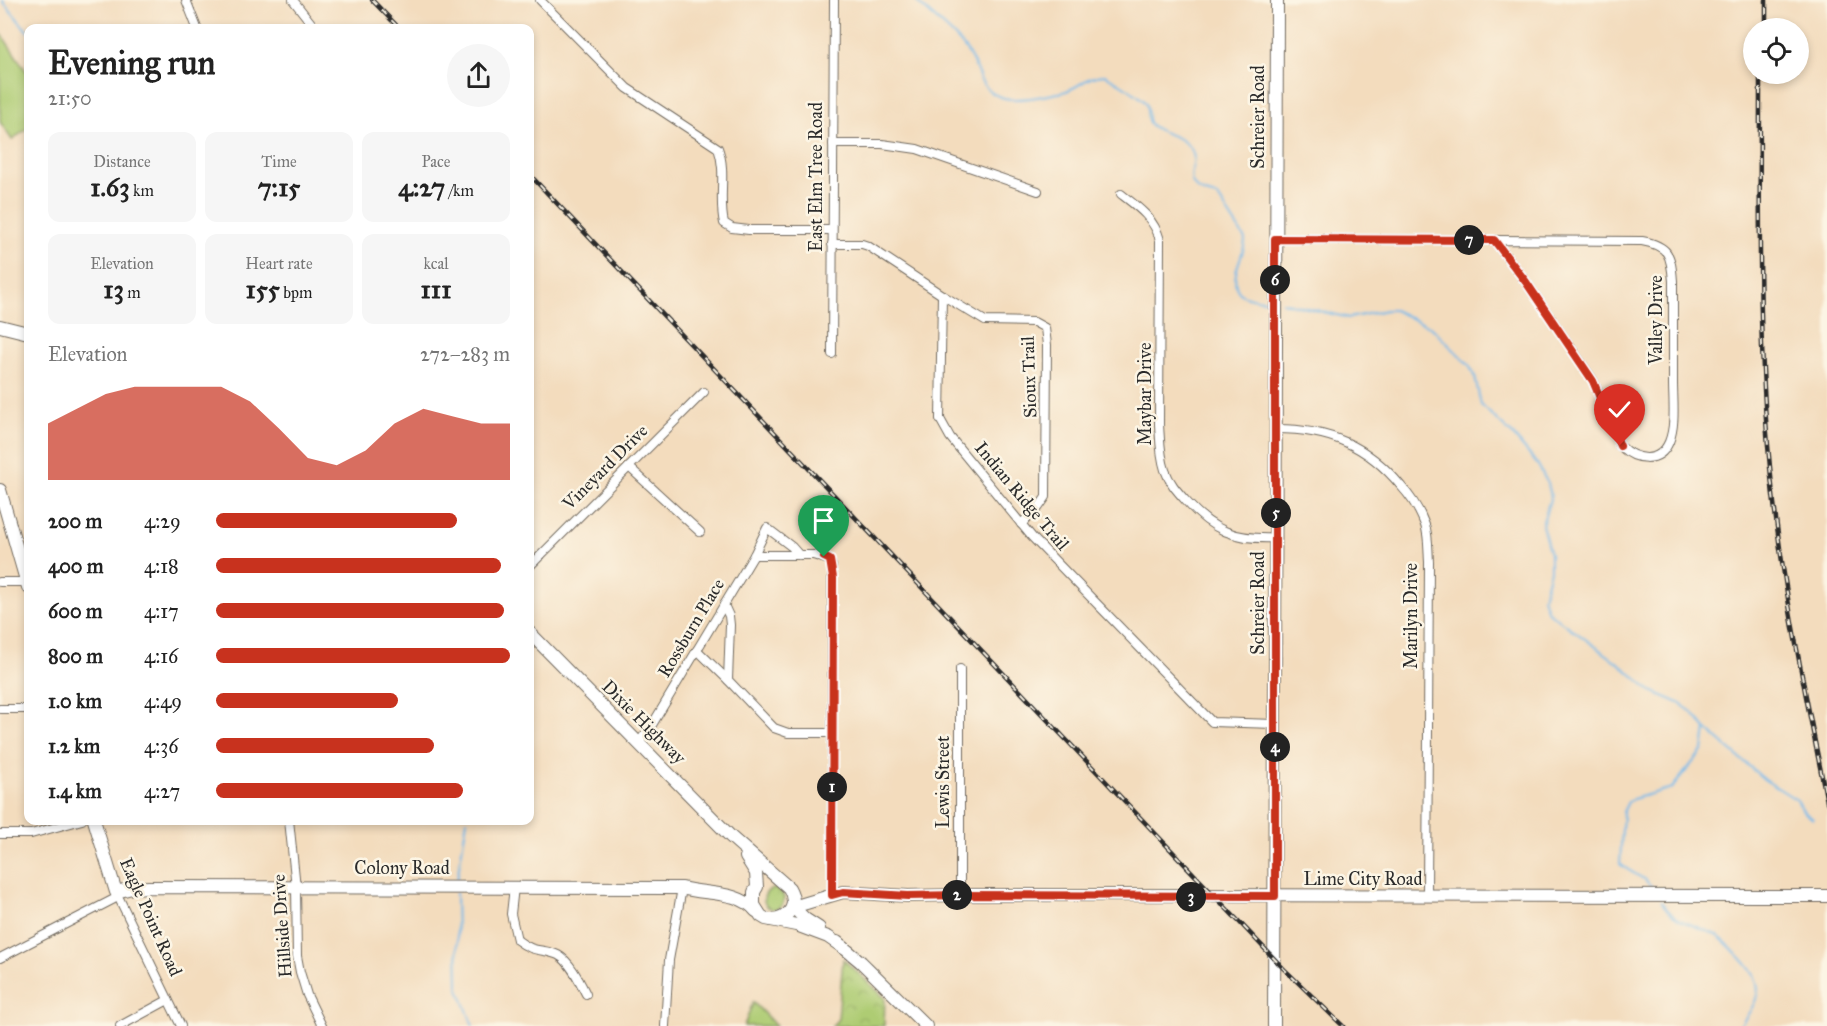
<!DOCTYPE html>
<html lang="en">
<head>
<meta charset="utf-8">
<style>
	:root { --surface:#fff; --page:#f6f6f6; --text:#222; --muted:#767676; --accent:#c8321e }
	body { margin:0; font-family:"IM FELL Great Primer",serif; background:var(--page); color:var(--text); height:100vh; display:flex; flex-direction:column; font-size:22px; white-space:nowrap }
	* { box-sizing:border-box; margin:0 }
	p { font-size:20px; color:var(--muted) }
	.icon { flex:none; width:33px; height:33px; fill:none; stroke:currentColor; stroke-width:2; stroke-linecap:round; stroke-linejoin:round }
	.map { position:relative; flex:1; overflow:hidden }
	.side { position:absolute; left:24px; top:24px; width:510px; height:801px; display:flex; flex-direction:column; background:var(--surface); border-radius:12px; box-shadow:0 3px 9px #0003 }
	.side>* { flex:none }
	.tools { position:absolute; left:1743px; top:18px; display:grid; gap:12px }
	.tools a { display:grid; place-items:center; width:66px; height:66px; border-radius:50%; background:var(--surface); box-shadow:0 3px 9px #0003; font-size:30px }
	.pin { position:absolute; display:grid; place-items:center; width:51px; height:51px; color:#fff; margin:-62px -26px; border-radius:50% 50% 50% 0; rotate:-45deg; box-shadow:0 0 6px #0007 }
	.pin .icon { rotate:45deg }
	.km { position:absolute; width:30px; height:30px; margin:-15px; border-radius:50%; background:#222; color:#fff; font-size:16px; line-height:30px; text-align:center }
	.round { display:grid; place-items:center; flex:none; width:63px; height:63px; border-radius:32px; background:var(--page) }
	.headline { display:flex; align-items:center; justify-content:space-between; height:102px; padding:0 24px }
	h1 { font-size:33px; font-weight:700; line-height:45px }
	.metrics { display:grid; grid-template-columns:repeat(3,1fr); gap:9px; height:102px; padding:6px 24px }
	.metrics div { display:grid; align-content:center; border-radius:12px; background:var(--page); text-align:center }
	.metrics b { font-size:26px; font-weight:700 }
	.metrics small { font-size:16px; font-weight:400 }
	.metrics p { font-size:16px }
	.chart { height:168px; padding:12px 24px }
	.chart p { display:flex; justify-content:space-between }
	.chart svg { width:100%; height:108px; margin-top:6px; fill:var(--accent); opacity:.7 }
	ul { padding:0 24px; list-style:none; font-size:20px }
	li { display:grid; grid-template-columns:96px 72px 1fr; align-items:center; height:45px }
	li i { height:15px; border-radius:8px; background:var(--accent) }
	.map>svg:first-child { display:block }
</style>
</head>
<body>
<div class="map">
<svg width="1827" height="1026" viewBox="0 0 1827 1026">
	<defs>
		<pattern id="grass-tufts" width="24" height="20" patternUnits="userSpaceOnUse" patternTransform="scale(1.5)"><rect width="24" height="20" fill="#aecc73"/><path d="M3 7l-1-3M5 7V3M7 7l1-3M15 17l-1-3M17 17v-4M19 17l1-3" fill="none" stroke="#96af64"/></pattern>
		<pattern id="park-crowns" width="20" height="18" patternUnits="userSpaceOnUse" patternTransform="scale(1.5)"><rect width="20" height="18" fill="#aecc73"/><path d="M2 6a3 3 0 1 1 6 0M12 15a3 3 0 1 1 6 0" fill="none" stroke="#96af64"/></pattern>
	</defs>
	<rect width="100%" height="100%" fill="#fcf5e5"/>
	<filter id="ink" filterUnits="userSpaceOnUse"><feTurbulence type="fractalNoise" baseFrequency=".0167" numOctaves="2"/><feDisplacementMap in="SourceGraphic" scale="12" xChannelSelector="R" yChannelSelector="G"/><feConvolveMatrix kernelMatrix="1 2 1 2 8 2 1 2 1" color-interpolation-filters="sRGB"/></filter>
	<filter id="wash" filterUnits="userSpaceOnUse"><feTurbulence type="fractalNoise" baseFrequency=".008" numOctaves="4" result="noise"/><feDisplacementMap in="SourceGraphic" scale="24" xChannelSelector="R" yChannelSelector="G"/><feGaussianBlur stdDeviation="1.35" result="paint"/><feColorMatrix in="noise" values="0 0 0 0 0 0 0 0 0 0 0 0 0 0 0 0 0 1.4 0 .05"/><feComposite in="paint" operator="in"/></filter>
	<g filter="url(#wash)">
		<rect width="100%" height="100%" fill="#f3dcbd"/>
		<circle fill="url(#grass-tufts)" stroke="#6c7c4f" stroke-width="1.5" cx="774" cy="899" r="10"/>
		<g fill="url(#park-crowns)" stroke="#6c7c4f" stroke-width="1.5">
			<path d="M843,959L885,998L884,1026H832L838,1019Z"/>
			<path d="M753,1002L776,1026H744Z"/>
		</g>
		<path fill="#aecc73" stroke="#6c7c4f" stroke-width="1.5" d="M0,32L28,74V128L12,140L0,122Z"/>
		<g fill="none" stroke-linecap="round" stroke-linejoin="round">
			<g stroke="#73b9ea" stroke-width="2">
				<path d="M2,0L28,32"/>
				<path d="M915,0C933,18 958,35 970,56C975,64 977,74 982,82C998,109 1033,97 1059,93C1079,90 1085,75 1105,75C1114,80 1141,95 1146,104C1149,111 1145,121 1152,126C1164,135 1181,135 1191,149C1201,163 1178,182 1205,193C1209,194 1214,195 1218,197L1245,239C1245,247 1242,254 1239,262C1227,297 1244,298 1273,301"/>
				<path d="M1282,302L1349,318L1386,310H1394L1432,328L1469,365L1475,377L1481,405L1513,435L1538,465L1548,484L1551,496L1542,525L1550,554V570L1543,598L1548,612L1621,665L1651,691L1679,703L1692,712L1706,729L1736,755L1765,780L1797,800L1804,812L1813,819"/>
				<path d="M457,879L467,820"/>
				<path d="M1655,891C1644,875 1633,875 1620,864L1623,812L1628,802L1633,799L1672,788L1703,750L1706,729"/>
				<path d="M456,893L458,986L473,1026"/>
				<path d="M1661,901C1676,925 1692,923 1714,934C1724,939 1731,948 1738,955C1766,984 1762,995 1740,1026"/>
			</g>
		</g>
	</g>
	<g filter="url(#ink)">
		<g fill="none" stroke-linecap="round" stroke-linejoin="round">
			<defs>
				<g id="street">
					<path d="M186,0L197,28"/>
					<path d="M293,0L315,28"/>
					<path d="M540,0L627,88L718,148C727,172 718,198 724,223L732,228L749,230H832"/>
					<path d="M833,144H882L917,149L1038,191"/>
					<path d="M1121,194C1138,207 1154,218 1160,240L1159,424C1160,439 1160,455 1165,470C1169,482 1177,491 1186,501C1213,531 1235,540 1276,538"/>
					<path d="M1275,239L1494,240"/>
					<path d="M1494,240L1642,241C1669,246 1671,255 1673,281C1673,315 1673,349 1673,382C1673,401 1676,425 1669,442C1659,465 1635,460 1620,446L1593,380L1526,282Z"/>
					<path d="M832,244H862L868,246L942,295L940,419L950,437L1032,537L1212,722L1275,724"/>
					<path d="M942,295L985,321L1034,322L1045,328L1047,345L1046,497L1039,507L1021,524"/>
					<path d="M832,354L834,0"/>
					<path d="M1276,429C1329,429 1367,445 1401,486C1411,497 1420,511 1425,525C1429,537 1428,550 1429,562L1427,897"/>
					<path d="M629,467L700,532"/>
					<path d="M754,555H813L829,560L832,566V895"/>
					<path d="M530,566L704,392"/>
					<path d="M0,582H27"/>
					<path d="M724,605L729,616L730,625L728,680L774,728L788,733H832"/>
					<path d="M697,650L728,680"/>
					<path d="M960,669V895"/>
					<path d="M0,709H28"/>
					<path d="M639,742L652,725L754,555L767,528L792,547L799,555"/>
					<path d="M289,820L296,887L297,956L300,972L307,995L322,1026"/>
					<path d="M0,834H31L82,820"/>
					<path d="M514,887L511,914L517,940C535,954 543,948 558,955C570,961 580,982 586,994"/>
					<path d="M116,892L181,1026"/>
					<path d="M0,958L118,897"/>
					<path d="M120,1026L168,1000"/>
					<path d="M665,1026L669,960L682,888"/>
				</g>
				<g id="secondary">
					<path d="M0,326L28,333"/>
					<path d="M0,490L28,587"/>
					<path d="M530,633L731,837L789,888C798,904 791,918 772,920"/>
					<path d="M94,820L116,892L132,888L149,887L682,888C705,895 739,890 756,911"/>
					<path d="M746,857L756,873L757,887L754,892V905L761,916L766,919L796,925L828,937L844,948"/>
					<path d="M793,907L843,892L908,896L960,895L1827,896"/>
					<path d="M793,907L805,919L819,928"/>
					<path d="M837,942L861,962L926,1026"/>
					<path d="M1274,1026L1277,0"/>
				</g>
			</defs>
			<use href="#street" stroke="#71695e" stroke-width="10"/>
			<use href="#secondary" stroke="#71695e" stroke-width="14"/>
			<use href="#street" stroke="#fff" stroke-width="8"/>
			<use href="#secondary" stroke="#fff" stroke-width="12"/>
			<defs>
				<g id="rail">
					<path d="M372,0L399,28"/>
					<path d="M1766,28V0"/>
					<path d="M1760,74C1760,205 1757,336 1770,467C1781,580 1805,691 1827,802"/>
					<path d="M530,175L1284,969L1343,1026"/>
				</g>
			</defs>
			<use href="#rail" stroke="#2b2b2b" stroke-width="4.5"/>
			<use href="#rail" stroke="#fcf5e5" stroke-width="2" stroke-dasharray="7" stroke-linecap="butt"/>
		</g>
	</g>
	<g fill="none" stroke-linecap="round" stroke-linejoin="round" filter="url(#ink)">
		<defs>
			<path id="route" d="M824,557L830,560L833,578L832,895L843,892L908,896L960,895L1275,896V239L1494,240L1526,282L1593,381L1620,446"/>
		</defs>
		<use href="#route" stroke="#fff" stroke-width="12"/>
		<use href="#route" stroke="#c8321e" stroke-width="8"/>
	</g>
	<g text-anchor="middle" stroke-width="5" stroke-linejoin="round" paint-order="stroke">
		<g font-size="18" fill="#2b2b2b" stroke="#fcf5e5">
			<text transform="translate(1258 117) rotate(-90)" y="6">Schreier Road</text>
			<text transform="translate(816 177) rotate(-90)" y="6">East Elm Tree Road</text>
			<text transform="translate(1656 320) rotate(-90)" y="6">Valley Drive</text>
			<text transform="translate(1029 377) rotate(-92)" y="6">Sioux Trail</text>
			<text transform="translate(1145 394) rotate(-90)" y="6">Maybar Drive</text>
			<text transform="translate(605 467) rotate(-45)" y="6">Vineyard Drive</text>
			<text transform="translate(1022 496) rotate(50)" y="6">Indian Ridge Trail</text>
			<text transform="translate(1258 603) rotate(-90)" y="6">Schreier Road</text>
			<text transform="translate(1411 616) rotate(-90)" y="6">Marilyn Drive</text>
			<text transform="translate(691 628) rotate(-59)" y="6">Rossburn Place</text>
			<text transform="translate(644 722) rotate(45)" y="6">Dixie Highway</text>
			<text transform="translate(943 782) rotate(-90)" y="6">Lewis Street</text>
			<text x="402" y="874">Colony Road</text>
			<text x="1363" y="885">Lime City Road</text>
			<text transform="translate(151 917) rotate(66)" y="6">Eagle Point Road</text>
			<text transform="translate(282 926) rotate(-94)" y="6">Hillside Drive</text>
		</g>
	</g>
</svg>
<div class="tools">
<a><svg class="icon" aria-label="locate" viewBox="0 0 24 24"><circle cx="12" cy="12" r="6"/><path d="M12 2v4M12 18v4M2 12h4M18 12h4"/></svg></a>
</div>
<div class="pin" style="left:824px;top:557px;background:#1e9e55"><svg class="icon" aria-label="arrive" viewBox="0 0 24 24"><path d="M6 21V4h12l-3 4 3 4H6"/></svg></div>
<div class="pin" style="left:1620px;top:446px;background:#d93025"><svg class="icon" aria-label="check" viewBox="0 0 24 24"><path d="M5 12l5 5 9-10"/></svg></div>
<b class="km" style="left:832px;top:787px">1</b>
<b class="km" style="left:957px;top:895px">2</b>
<b class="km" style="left:1191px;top:897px">3</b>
<b class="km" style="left:1275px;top:747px">4</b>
<b class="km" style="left:1276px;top:513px">5</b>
<b class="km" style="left:1275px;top:280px">6</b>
<b class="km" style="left:1469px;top:240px">7</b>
<section class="side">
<div class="headline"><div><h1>Evening run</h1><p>21:50</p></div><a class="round"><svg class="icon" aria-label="share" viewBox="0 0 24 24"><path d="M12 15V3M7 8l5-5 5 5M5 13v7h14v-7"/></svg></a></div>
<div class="metrics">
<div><p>Distance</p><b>1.63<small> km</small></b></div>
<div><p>Time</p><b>7:15</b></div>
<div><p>Pace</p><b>4:27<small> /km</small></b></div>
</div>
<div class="metrics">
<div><p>Elevation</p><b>13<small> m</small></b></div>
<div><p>Heart rate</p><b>155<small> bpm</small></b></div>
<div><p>kcal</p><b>111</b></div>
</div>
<div class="chart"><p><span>Elevation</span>272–283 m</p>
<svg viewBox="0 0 160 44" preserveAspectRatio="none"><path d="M0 44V21L10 15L20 9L30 6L40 6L50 6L60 6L70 12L80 23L90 35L100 38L110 32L120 21L130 15L140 18L150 21L160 21V44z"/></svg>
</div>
<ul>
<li><b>200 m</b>4:29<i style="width:82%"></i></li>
<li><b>400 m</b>4:18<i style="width:97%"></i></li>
<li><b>600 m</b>4:17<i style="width:98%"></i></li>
<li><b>800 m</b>4:16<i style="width:100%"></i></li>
<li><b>1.0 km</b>4:49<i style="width:62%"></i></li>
<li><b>1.2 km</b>4:36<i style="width:74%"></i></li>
<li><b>1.4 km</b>4:27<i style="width:84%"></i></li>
</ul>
</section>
</div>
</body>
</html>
